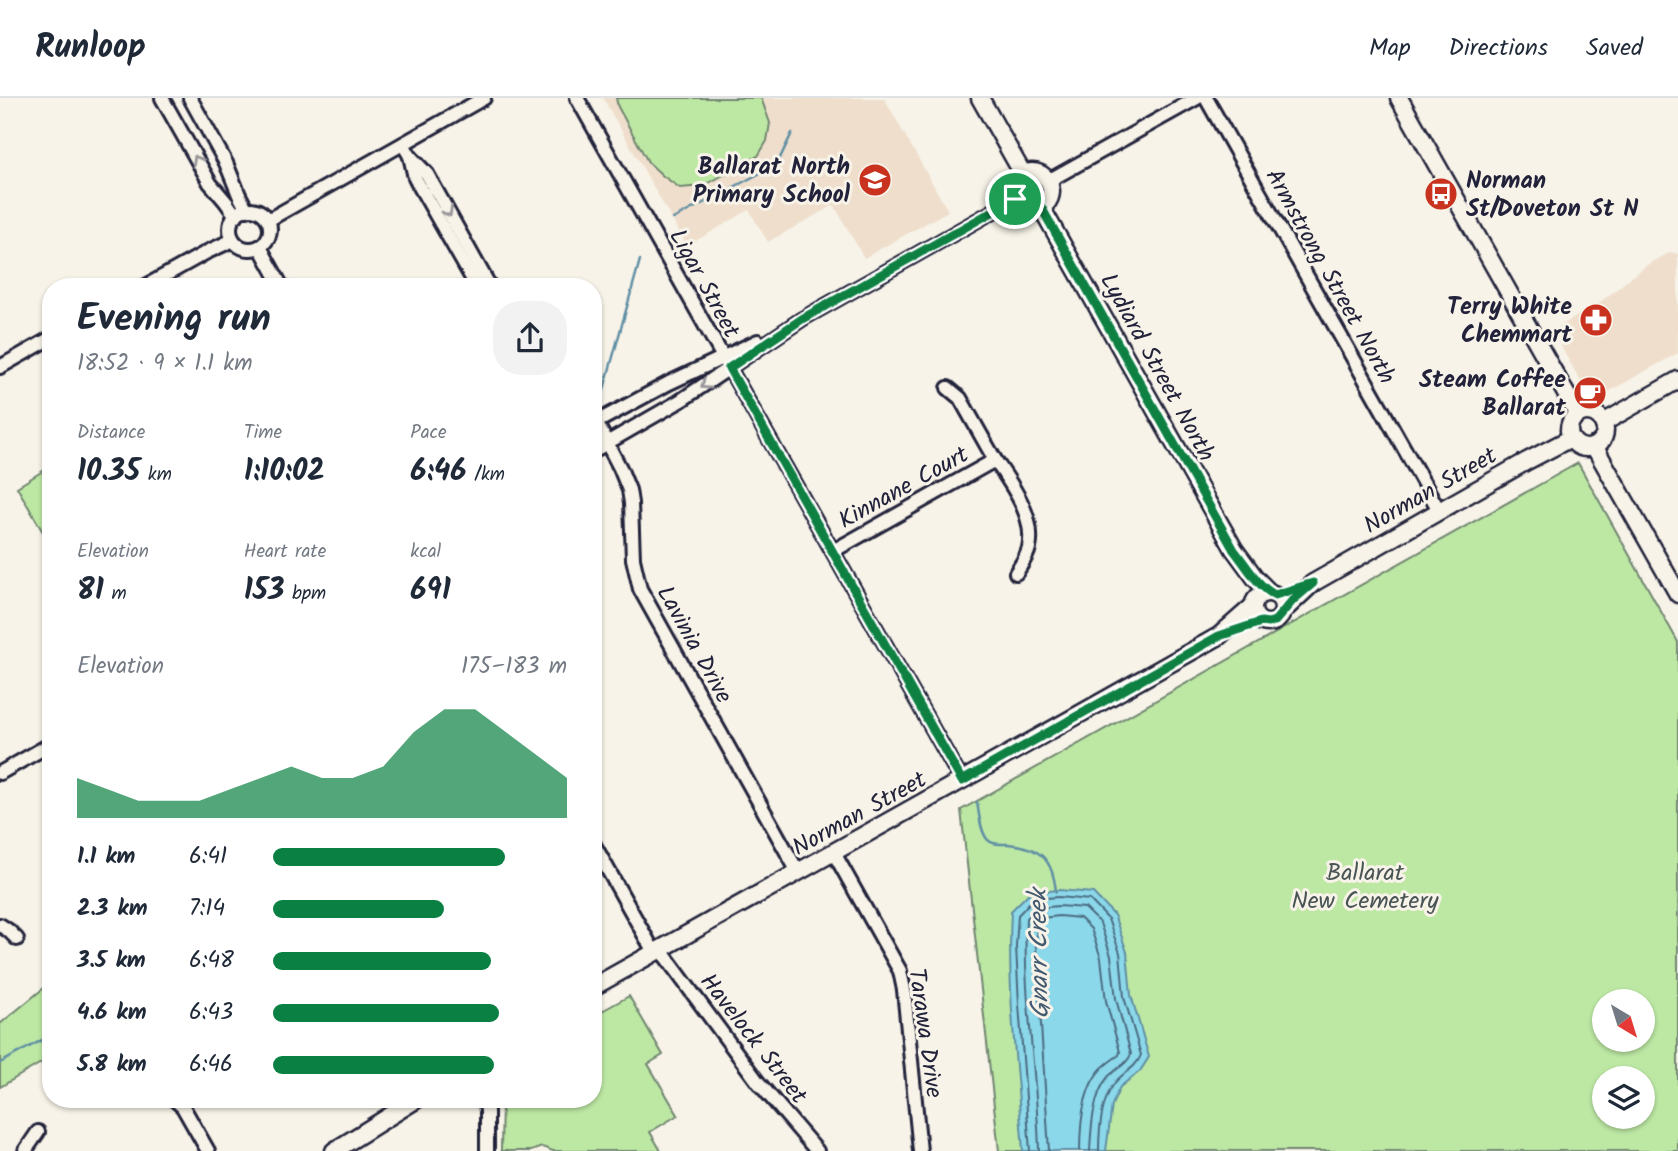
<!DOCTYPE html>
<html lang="en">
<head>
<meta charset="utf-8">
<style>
	:root { --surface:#fff; --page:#f2f2f3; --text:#1f2937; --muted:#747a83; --line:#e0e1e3; --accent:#0b8043 }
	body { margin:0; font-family:Kalam,sans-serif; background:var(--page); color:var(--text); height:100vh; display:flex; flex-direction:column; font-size:26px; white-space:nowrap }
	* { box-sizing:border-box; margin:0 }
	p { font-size:23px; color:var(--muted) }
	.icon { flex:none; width:38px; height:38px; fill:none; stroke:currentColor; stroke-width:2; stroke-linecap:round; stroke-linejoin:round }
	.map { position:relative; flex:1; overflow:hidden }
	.panel { position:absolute; left:42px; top:180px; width:560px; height:830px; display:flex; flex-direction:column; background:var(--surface); border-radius:28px; box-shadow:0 2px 5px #0004 }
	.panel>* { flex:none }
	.needle { width:46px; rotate:142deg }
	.controls { position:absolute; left:1592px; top:891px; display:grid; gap:14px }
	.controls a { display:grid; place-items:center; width:63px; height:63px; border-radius:50%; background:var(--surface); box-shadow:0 2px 5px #0004; font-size:35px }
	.pin { position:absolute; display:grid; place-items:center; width:60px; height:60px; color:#fff; margin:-30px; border:4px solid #fff; border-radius:50%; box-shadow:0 2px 7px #0007 }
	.round { display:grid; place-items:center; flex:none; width:74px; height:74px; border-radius:28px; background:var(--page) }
	.summary { display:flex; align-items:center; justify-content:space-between; height:119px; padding:0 35px }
	h1 { font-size:38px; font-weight:600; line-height:52px }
	.metrics { display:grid; grid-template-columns:repeat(3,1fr); gap:10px; height:119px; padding:7px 35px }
	.metrics div { display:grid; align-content:center }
	.metrics b { font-size:30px; font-weight:600 }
	.metrics small { font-size:19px; font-weight:400 }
	.metrics p { font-size:19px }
	.chart { height:196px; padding:14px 35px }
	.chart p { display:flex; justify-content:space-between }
	.chart svg { width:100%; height:126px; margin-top:7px; fill:var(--accent); opacity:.7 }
	ul { padding:0 35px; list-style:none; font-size:23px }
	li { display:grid; grid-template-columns:112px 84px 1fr; align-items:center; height:52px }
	li i { height:18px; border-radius:9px; background:var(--accent) }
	header { display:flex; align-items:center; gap:42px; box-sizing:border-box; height:98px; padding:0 35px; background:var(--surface); border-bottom:2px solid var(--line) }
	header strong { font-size:33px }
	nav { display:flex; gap:38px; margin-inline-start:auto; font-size:24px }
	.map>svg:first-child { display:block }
</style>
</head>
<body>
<header>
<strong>Runloop</strong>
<nav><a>Map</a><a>Directions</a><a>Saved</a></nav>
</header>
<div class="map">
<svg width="1678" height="1053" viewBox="0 0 1678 1053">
	<rect width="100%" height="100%" fill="#f7f3e8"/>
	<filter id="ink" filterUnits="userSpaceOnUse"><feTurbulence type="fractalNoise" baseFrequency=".0143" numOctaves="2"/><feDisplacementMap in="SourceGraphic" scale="14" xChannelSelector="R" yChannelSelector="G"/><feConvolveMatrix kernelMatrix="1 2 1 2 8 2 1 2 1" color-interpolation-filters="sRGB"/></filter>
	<g filter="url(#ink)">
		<g fill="#efdecc">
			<path d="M603,0H884L948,113L864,160L834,107L768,144L749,112L687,148Z"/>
			<path d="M1671,154L1678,156V255L1592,303L1552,233L1599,205L1647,167Z"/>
		</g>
		<g fill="#bde8a4" stroke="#708570" stroke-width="2" fill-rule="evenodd">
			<path d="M616,0H761L770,25L767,43L758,58L703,88L680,90L663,78L648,64L618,9Z"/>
			<path d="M1578,365L1678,544V1053H999L961,712ZM1605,903H1643V942H1605ZM1605,980H1643V1018H1605Z"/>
			<path d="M51,368V448L17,389Z"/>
			<path d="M51,884V959L0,989V926Z"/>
			<path d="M629,898L663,957L648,966L678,1017L650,1034L661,1053H553L542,1049L531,1053H501L502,1001H593V918Z"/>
		</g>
		<path fill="#8bd8ea" stroke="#618fa4" stroke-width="2" d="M1059,792L1093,795L1114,817L1127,854L1131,897L1149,959L1140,973L1120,989L1112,1007L1106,1053H1023C1017,973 1007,893 1011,813L1029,795Z"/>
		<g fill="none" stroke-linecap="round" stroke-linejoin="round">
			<g stroke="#4c6b81" stroke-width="2">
				<path d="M1030,1053L1019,907L1016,848L1018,817L1033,801L1059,799L1090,802L1108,821L1120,855L1124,899L1141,957C1135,972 1122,974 1114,986C1101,1003 1099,1032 1099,1053"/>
				<path d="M1039,1053C1037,976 1023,899 1026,821L1037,810L1059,808L1085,810L1100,825L1111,858L1116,901L1131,956C1127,967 1116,970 1108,979C1093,996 1091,1031 1090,1053"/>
				<path d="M1049,1053L1036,848L1037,824L1042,820L1059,818L1080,820L1091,831L1101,860L1106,903L1120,954L1119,957C1113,961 1106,966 1101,971C1083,990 1080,1029 1080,1053"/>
			</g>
			<g stroke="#618fa4" stroke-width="2.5">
				<path d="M673,121L768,71L780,60L792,35"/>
				<path d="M599,309L640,162"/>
				<path d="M977,704C979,715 980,732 987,741C992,747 1001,746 1008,746C1041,749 1053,762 1056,794"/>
				<path d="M0,965L51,937"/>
			</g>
			<defs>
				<g id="street">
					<path d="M162,0L210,85L226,104L236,118"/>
					<path d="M190,0L226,65L239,97L247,112"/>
					<path d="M577,0L962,683"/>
					<path d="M1206,0L1440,414"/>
					<path d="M403,46L410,58L427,76L490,189"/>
					<path d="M410,58L415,80L477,189"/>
					<path d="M1048,83L1197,0"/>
					<circle cx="250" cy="131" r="20"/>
					<path d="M268,122L484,0"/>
					<path d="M260,149L282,189"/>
					<path d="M144,189L207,154L233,142"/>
					<path d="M0,269L51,240"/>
					<path d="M948,290L960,300L995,362"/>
					<path d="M596,324L620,370L629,392L631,405L633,461L640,491L798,774"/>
					<path d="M593,326L669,285L758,243"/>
					<path d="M593,353L680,303L802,221L1015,101"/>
					<path d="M833,453L995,362C1011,386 1036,419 1029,450C1027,459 1021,467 1016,475"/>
					<path d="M0,675L51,646"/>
					<path d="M593,745L654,854"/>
					<path d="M834,755L900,873L904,892L920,1053"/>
					<path d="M0,827L9,833L17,841"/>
					<path d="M660,851L758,984L817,1053"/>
					<path d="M174,1001L183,1009L208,1053"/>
					<path d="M485,1001L487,1013V1053"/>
					<path d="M25,1053L38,1034"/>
				</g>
				<g id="secondary">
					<path d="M980,0L1023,76"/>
					<path d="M1399,0L1578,317"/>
					<circle cx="1032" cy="93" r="19"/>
					<path d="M1041,109L1234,451L1256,481L1270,495"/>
					<circle cx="1587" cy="332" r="18"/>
					<path d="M1603,325L1678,282"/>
					<path d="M1594,348L1678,496"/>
					<circle cx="1268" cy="510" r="15"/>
					<path d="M1283,513L1313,485L1527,363L1571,340"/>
					<path d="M593,889L1219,538L1252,509"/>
					<path d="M334,1053L417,1001"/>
				</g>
			</defs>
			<use href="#street" stroke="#22223b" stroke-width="18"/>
			<use href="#secondary" stroke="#22223b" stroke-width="21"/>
			<use href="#street" stroke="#f7f3e8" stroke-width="12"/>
			<use href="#secondary" stroke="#f7f3e8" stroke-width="16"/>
		</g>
		<defs><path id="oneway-chevron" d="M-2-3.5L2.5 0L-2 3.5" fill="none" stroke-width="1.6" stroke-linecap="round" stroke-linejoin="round" transform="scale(1.75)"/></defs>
		<g stroke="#97959a">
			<use href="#oneway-chevron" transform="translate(197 62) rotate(-119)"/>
			<use href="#oneway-chevron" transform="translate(448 114) rotate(61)"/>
			<use href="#oneway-chevron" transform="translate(705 287) rotate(146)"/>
		</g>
	</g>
	<g fill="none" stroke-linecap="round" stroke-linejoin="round" filter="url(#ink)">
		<defs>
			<path id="route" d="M1015,101C1022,111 1030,113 1041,109L1234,452C1246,467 1258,489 1275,497L1313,485L1293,502L1275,523L1268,525L1261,524L1219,538L962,683L729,270L802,221Z"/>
		</defs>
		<use href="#route" stroke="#fff" stroke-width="14"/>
		<use href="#route" stroke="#0b8043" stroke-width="9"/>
	</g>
	<defs>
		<symbol id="school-disc" viewBox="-11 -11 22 22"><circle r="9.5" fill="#c8321e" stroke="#f7f3e8"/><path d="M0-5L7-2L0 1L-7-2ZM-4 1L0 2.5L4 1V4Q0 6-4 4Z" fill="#fff"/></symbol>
		<symbol id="bus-disc" viewBox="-11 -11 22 22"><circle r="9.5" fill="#c8321e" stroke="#f7f3e8"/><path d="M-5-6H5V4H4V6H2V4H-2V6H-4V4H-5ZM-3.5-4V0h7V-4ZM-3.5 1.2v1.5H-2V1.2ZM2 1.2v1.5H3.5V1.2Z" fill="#fff"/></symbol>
		<symbol id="pharmacy-disc" viewBox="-11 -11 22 22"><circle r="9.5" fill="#c8321e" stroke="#f7f3e8"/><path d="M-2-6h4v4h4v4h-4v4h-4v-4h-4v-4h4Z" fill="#fff"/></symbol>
		<symbol id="cafe-disc" viewBox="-11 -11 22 22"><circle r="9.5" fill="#c8321e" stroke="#f7f3e8"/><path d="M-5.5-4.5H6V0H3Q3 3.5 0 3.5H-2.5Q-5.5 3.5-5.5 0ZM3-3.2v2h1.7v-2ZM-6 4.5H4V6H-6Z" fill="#fff"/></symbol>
	</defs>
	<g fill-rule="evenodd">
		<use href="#school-disc" x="856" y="63" width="38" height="38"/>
		<use href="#bus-disc" x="1422" y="77" width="38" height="38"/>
		<use href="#pharmacy-disc" x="1577" y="203" width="38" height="38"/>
		<use href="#cafe-disc" x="1571" y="276" width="38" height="38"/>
	</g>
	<g text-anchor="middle" stroke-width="6" stroke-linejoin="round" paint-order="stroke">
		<g font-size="24" font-weight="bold" fill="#22223b" stroke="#f7f3e8" text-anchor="end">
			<text x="850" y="76">Ballarat North<tspan x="850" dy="28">Primary School</tspan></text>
			<text x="1466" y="90" text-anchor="start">Norman<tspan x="1466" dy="28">St/Doveton St N</tspan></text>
			<text x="1572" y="216">Terry White<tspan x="1572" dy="28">Chemmart</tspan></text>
			<text x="1566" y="289">Steam Coffee<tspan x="1566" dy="28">Ballarat</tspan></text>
		</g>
		<g font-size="24" fill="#22223b" stroke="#f7f3e8">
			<text transform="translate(1331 178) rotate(61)" y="8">Armstrong Street North</text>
			<text transform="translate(705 185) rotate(61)" y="8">Ligar Street</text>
			<text transform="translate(1158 269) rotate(61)" y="8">Lydiard Street North</text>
			<text transform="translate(903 389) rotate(-29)" y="8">Kinnane Court</text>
			<text transform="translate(1430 392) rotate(-30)" y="8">Norman Street</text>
			<text transform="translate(695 546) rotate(61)" y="8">Lavinia Drive</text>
			<text transform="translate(859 715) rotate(-29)" y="8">Norman Street</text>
			<text transform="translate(926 935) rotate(82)" y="8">Tarawa Drive</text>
			<text transform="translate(754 940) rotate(52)" y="8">Havelock Street</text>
		</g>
		<g font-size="24" fill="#495455" stroke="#f7f3e8">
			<text x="1365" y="782">Ballarat<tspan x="1365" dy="28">New Cemetery</tspan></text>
		</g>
		<g font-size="26" font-style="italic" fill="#425970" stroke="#f7f3e8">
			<text transform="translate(1038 856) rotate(-91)" y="9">Gnarr Creek</text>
		</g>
	</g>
</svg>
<div class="controls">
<a><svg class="needle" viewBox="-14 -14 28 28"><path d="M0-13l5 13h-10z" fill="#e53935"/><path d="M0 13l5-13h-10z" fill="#747a83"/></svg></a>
<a><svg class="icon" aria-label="layers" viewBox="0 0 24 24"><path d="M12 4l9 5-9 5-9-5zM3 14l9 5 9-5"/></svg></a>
</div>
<div class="pin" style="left:1015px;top:101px;background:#1e9e55"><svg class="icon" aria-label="arrive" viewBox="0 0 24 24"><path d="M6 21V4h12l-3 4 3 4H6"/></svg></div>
<section class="panel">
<div class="summary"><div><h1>Evening run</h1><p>18:52 · 9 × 1.1 km</p></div><a class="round"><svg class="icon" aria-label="share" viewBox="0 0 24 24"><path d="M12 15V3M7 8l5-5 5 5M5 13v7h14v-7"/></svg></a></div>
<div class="metrics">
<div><p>Distance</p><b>10.35<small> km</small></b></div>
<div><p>Time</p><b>1:10:02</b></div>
<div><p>Pace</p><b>6:46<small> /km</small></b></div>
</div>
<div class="metrics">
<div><p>Elevation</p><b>81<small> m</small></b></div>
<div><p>Heart rate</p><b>153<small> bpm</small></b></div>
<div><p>kcal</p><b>691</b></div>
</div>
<div class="chart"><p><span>Elevation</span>175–183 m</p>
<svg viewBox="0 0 160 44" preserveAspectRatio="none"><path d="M0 44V30L10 34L20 38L30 38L40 38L50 34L60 30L70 26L80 30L90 30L100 26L110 14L120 6L130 6L140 14L150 22L160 30V44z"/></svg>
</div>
<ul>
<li><b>1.1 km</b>6:41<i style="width:79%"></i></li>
<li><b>2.3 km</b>7:14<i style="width:58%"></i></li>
<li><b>3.5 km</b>6:48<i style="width:74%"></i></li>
<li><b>4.6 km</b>6:43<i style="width:77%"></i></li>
<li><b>5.8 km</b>6:46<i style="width:75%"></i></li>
</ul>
</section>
</div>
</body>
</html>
